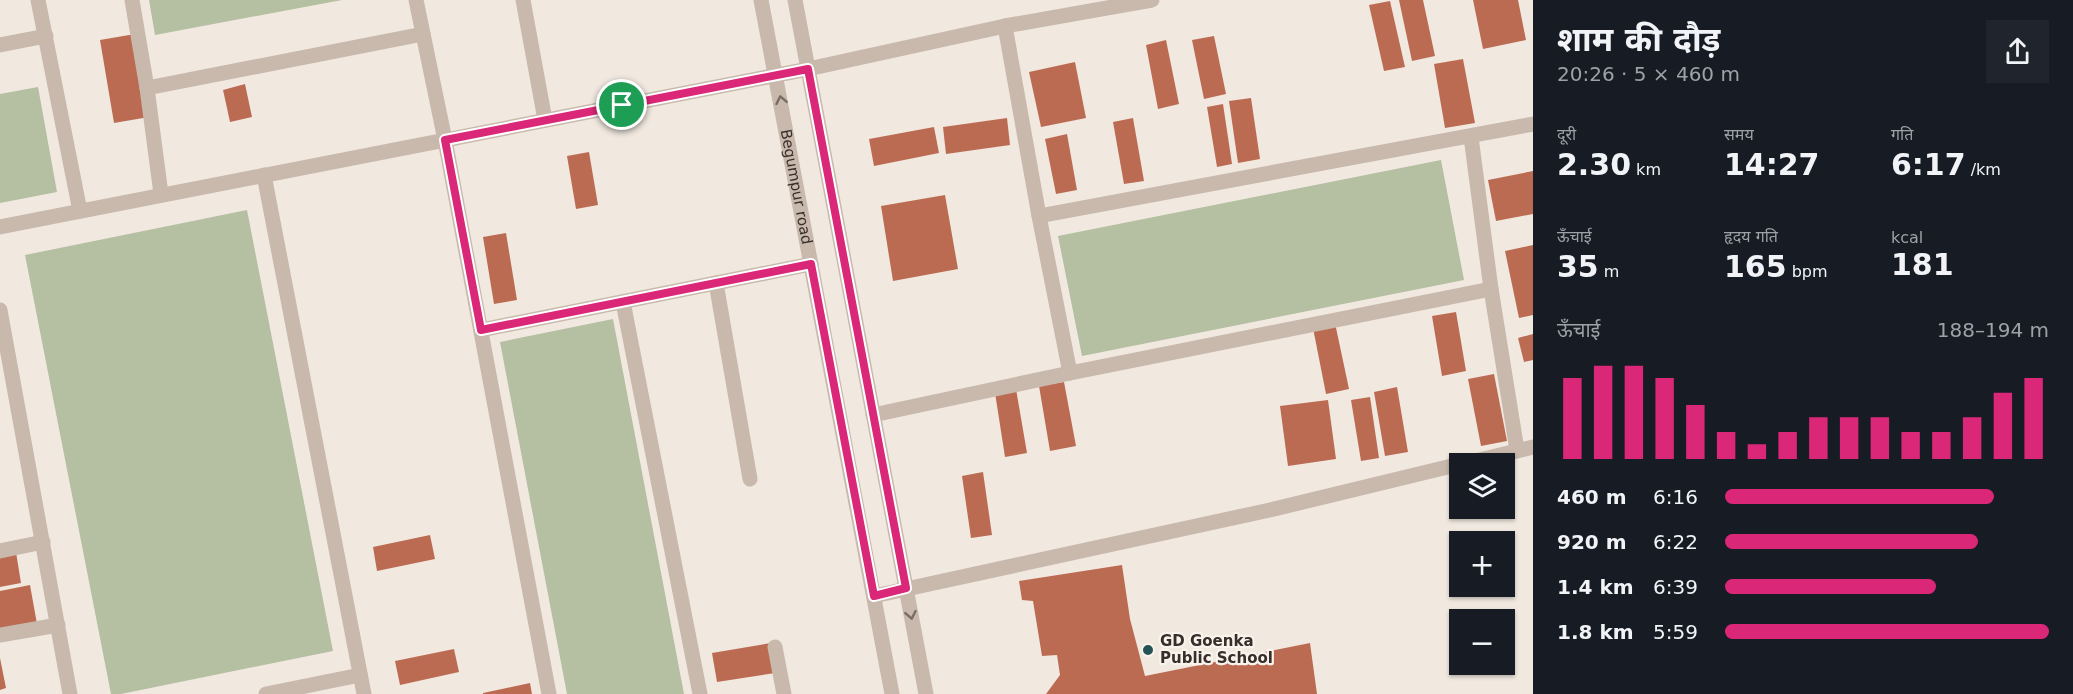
<!DOCTYPE html>
<html lang="hi">
<head>
<meta charset="utf-8">
<style>
	:root { --surface:#171b24; --page:#20242c; --text:#f1f3f6; --muted:#9ea1a6; --accent:#db2777 }
	body { margin:0; font-family:"DejaVu Sans","Noto Sans Devanagari",sans-serif; background:var(--page); color:var(--text); height:100vh; display:flex; flex-direction:column; font-size:22px; white-space:nowrap }
	* { box-sizing:border-box; margin:0 }
	p { font-size:20px; color:var(--muted) }
	.icon { flex:none; width:33px; height:33px; fill:none; stroke:currentColor; stroke-width:2; stroke-linecap:round; stroke-linejoin:round }
	.map { position:relative; flex:1; overflow:hidden }
	.details { display:flex; flex-direction:column; background:var(--surface); width:540px }
	.details>* { flex:none }
	.controls { position:absolute; left:1449px; top:453px; display:grid; gap:12px }
	.controls a { display:grid; place-items:center; width:66px; height:66px; border-radius:0px; background:var(--surface); box-shadow:0 2px 4px #0004; font-size:30px }
	.pin { position:absolute; display:grid; place-items:center; width:51px; height:51px; color:#fff; margin:-26px; border:3px solid #fff; border-radius:50%; box-shadow:0 2px 6px #0007 }
	.round { display:grid; place-items:center; flex:none; width:63px; height:63px; border-radius:0px; background:var(--page) }
	.summary { display:flex; align-items:center; justify-content:space-between; height:102px; padding:0 24px }
	h1 { font-size:33px; font-weight:700; line-height:45px }
	.stats { display:grid; grid-template-columns:repeat(3,1fr); gap:9px; height:102px; padding:6px 24px }
	.stats div { display:grid; align-content:center }
	.stats b { font-size:30px; font-weight:700 }
	.stats small { font-size:16px; font-weight:400 }
	.stats p { font-size:16px }
	.chart { height:168px; padding:12px 24px }
	.chart p { display:flex; justify-content:space-between }
	.chart svg { width:100%; height:108px; margin-top:6px; stroke:var(--accent); stroke-width:6 }
	ul { padding:0 24px; list-style:none; font-size:20px }
	li { display:grid; grid-template-columns:96px 72px 1fr; align-items:center; height:45px }
	li i { height:15px; border-radius:8px; background:var(--accent) }
	main { display:flex; flex:1; min-height:0 }
	.map>svg:first-child { display:block }
</style>
</head>
<body>
<main>
<div class="map">
<svg width="1533" height="694" viewBox="0 0 1533 694">
	<rect width="100%" height="100%" fill="#f1e9e0"/>
	<g fill="#b5bfa1">
		<path d="M149,0H342L155,35Z"/>
		<path d="M38,87L57,192L0,203V94Z"/>
		<path d="M1441,160L1464,280L1082,356L1058,236Z"/>
		<path d="M247,210L333,651L121,694H111L25,255Z"/>
		<path d="M613,319L684,694H567L500,342Z"/>
	</g>
	<g fill="#bc6b53">
		<path d="M1399,0H1423L1435,56L1412,61Z"/>
		<path d="M1473,0H1518L1526,40L1483,49Z"/>
		<path d="M1390,1L1405,67L1384,71L1369,5Z"/>
		<path d="M135,34L149,117L114,123L100,40Z"/>
		<path d="M1214,36L1226,94L1204,99L1192,40Z"/>
		<path d="M1166,40L1179,104L1158,109L1146,45Z"/>
		<path d="M1463,59L1475,123L1445,128L1434,64Z"/>
		<path d="M1075,62L1086,118L1041,127L1029,72Z"/>
		<path d="M245,84L252,117L230,122L223,90Z"/>
		<path d="M1251,98L1260,159L1238,163L1229,101Z"/>
		<path d="M1223,104L1232,164L1217,167L1207,107Z"/>
		<path d="M1007,118L1010,145L946,154L943,127Z"/>
		<path d="M1133,118L1144,181L1124,184L1113,122Z"/>
		<path d="M934,127L939,153L874,166L869,139Z"/>
		<path d="M1067,134L1077,190L1056,194L1045,139Z"/>
		<path d="M589,152L598,205L576,209L567,156Z"/>
		<path d="M1533,171V214L1496,221L1488,180Z"/>
		<path d="M945,195L958,269L893,281L881,206Z"/>
		<path d="M506,233L517,300L494,304L483,237Z"/>
		<path d="M1533,245V315L1519,318L1505,251Z"/>
		<path d="M1456,312L1466,371L1442,376L1432,316Z"/>
		<path d="M1335,323L1349,389L1326,394L1313,328Z"/>
		<path d="M1533,334V360L1524,362L1518,338Z"/>
		<path d="M1494,374L1507,441L1481,446L1468,379Z"/>
		<path d="M1064,382L1076,446L1050,451L1039,386Z"/>
		<path d="M1397,387L1408,452L1385,456L1374,392Z"/>
		<path d="M1016,389L1027,453L1005,457L995,393Z"/>
		<path d="M1370,397L1379,458L1361,461L1351,400Z"/>
		<path d="M1328,400L1336,459L1288,466L1280,406Z"/>
		<path d="M983,472L992,535L971,538L962,476Z"/>
		<path d="M430,535L435,559L377,571L373,547Z"/>
		<path d="M16,552L21,583L0,587V555Z"/>
		<path d="M1122,565L1130,619L1145,676L1310,643L1317,694H1046L1060,675L1057,655L1042,656L1033,601L1022,600L1019,581Z"/>
		<path d="M30,585L37,624L0,631V591Z"/>
		<path d="M771,643L775,673L717,682L712,653Z"/>
		<path d="M454,649L459,672L400,685L395,661Z"/>
		<path d="M0,658L6,688L0,690Z"/>
		<path d="M530,683L532,694H483V693Z"/>
	</g>
	<g fill="none" stroke-linecap="round" stroke-linejoin="round">
		<g stroke="#c8b9ac" stroke-width="15">
			<path d="M38,0L80,211"/>
			<path d="M132,0L147,88L161,194"/>
			<path d="M416,0L445,140L549,694"/>
			<path d="M523,0L545,120"/>
			<path id="s1" d="M761,0L892,694"/>
			<path d="M795,0L926,694"/>
			<path d="M1005,26L1039,216L1070,373"/>
			<path d="M0,45L46,36"/>
			<path d="M147,88L423,34"/>
			<path d="M1471,137L1491,289L1517,450"/>
			<path d="M264,175L364,694"/>
			<path d="M1039,216L1533,124"/>
			<path d="M0,227L808,69L1005,26L1152,0"/>
			<path d="M716,283L750,479"/>
			<path d="M623,302L700,694"/>
			<path d="M0,310L70,694"/>
			<path d="M481,330L811,264"/>
			<path d="M873,415L1070,373L1491,289"/>
			<path d="M1463,464L1533,447"/>
			<path d="M0,551L43,542"/>
			<path d="M874,596L1270,510L1460,464"/>
			<path d="M0,635L58,625"/>
			<path d="M775,647L784,694"/>
			<path d="M266,694L360,675"/>
		</g>
	</g>
	<defs><path id="oneway-chevron" d="M-2-3.5L2.5 0L-2 3.5" fill="none" stroke-width="1.6" stroke-linecap="round" stroke-linejoin="round" transform="scale(1.5)"/></defs>
	<g stroke="#786d65">
		<use href="#oneway-chevron" transform="translate(781 100) rotate(-101)"/>
		<use href="#oneway-chevron" transform="translate(911 615) rotate(79)"/>
	</g>
	<g fill="none" stroke-linecap="round" stroke-linejoin="round">
		<defs>
			<path id="route" d="M808,69L906,588L874,596L811,264L481,330L445,140Z"/>
		</defs>
		<use href="#route" stroke="#fff" stroke-width="12"/>
		<use href="#route" stroke="#db2777" stroke-width="8"/>
	</g>
	<circle fill="#235355" stroke="#f9f3ec" stroke-width="2" cx="1148" cy="650" r="6"/>
	<g text-anchor="middle" stroke-width="4.5" stroke-linejoin="round" paint-order="stroke">
		<g font-size="15" fill="#372e2b" stroke="#f9f3ec">
			<text dy="5" stroke="none"><textPath href="#s1" startOffset="190">Begumpur road</textPath></text>
		</g>
		<g font-size="15" font-weight="bold" fill="#372e2b" stroke="#f9f3ec" text-anchor="start">
			<text x="1160" y="646">GD Goenka<tspan x="1160" dy="17">Public School</tspan></text>
		</g>
	</g>
</svg>
<div class="controls">
<a><svg class="icon" aria-label="layers" viewBox="0 0 24 24"><path d="M12 4l9 5-9 5-9-5zM3 14l9 5 9-5"/></svg></a>
<a>+</a>
<a>−</a>
</div>
<div class="pin" style="left:622px;top:105px;background:#1e9e55"><svg class="icon" aria-label="arrive" viewBox="0 0 24 24"><path d="M6 21V4h12l-3 4 3 4H6"/></svg></div>
</div>
<section class="details">
<div class="summary"><div><h1>शाम की दौड़</h1><p>20:26 · 5 × 460 m</p></div><a class="round"><svg class="icon" aria-label="share" viewBox="0 0 24 24"><path d="M12 15V3M7 8l5-5 5 5M5 13v7h14v-7"/></svg></a></div>
<div class="stats">
<div><p>दूरी</p><b>2.30<small> km</small></b></div>
<div><p>समय</p><b>14:27</b></div>
<div><p>गति</p><b>6:17<small> /km</small></b></div>
</div>
<div class="stats">
<div><p>ऊँचाई</p><b>35<small> m</small></b></div>
<div><p>हृदय गति</p><b>165<small> bpm</small></b></div>
<div><p>kcal</p><b>181</b></div>
</div>
<div class="chart"><p><span>ऊँचाई</span>188–194 m</p>
<svg viewBox="0 0 160 44" preserveAspectRatio="none"><path d="M5 44V11M15 44V6M25 44V6M35 44V11M45 44V22M55 44V33M65 44V38M75 44V33M85 44V27M95 44V27M105 44V27M115 44V33M125 44V33M135 44V27M145 44V17M155 44V11"/></svg>
</div>
<ul>
<li><b>460 m</b>6:16<i style="width:83%"></i></li>
<li><b>920 m</b>6:22<i style="width:78%"></i></li>
<li><b>1.4 km</b>6:39<i style="width:65%"></i></li>
<li><b>1.8 km</b>5:59<i style="width:100%"></i></li>
</ul>
</section>
</main>
</body>
</html>
